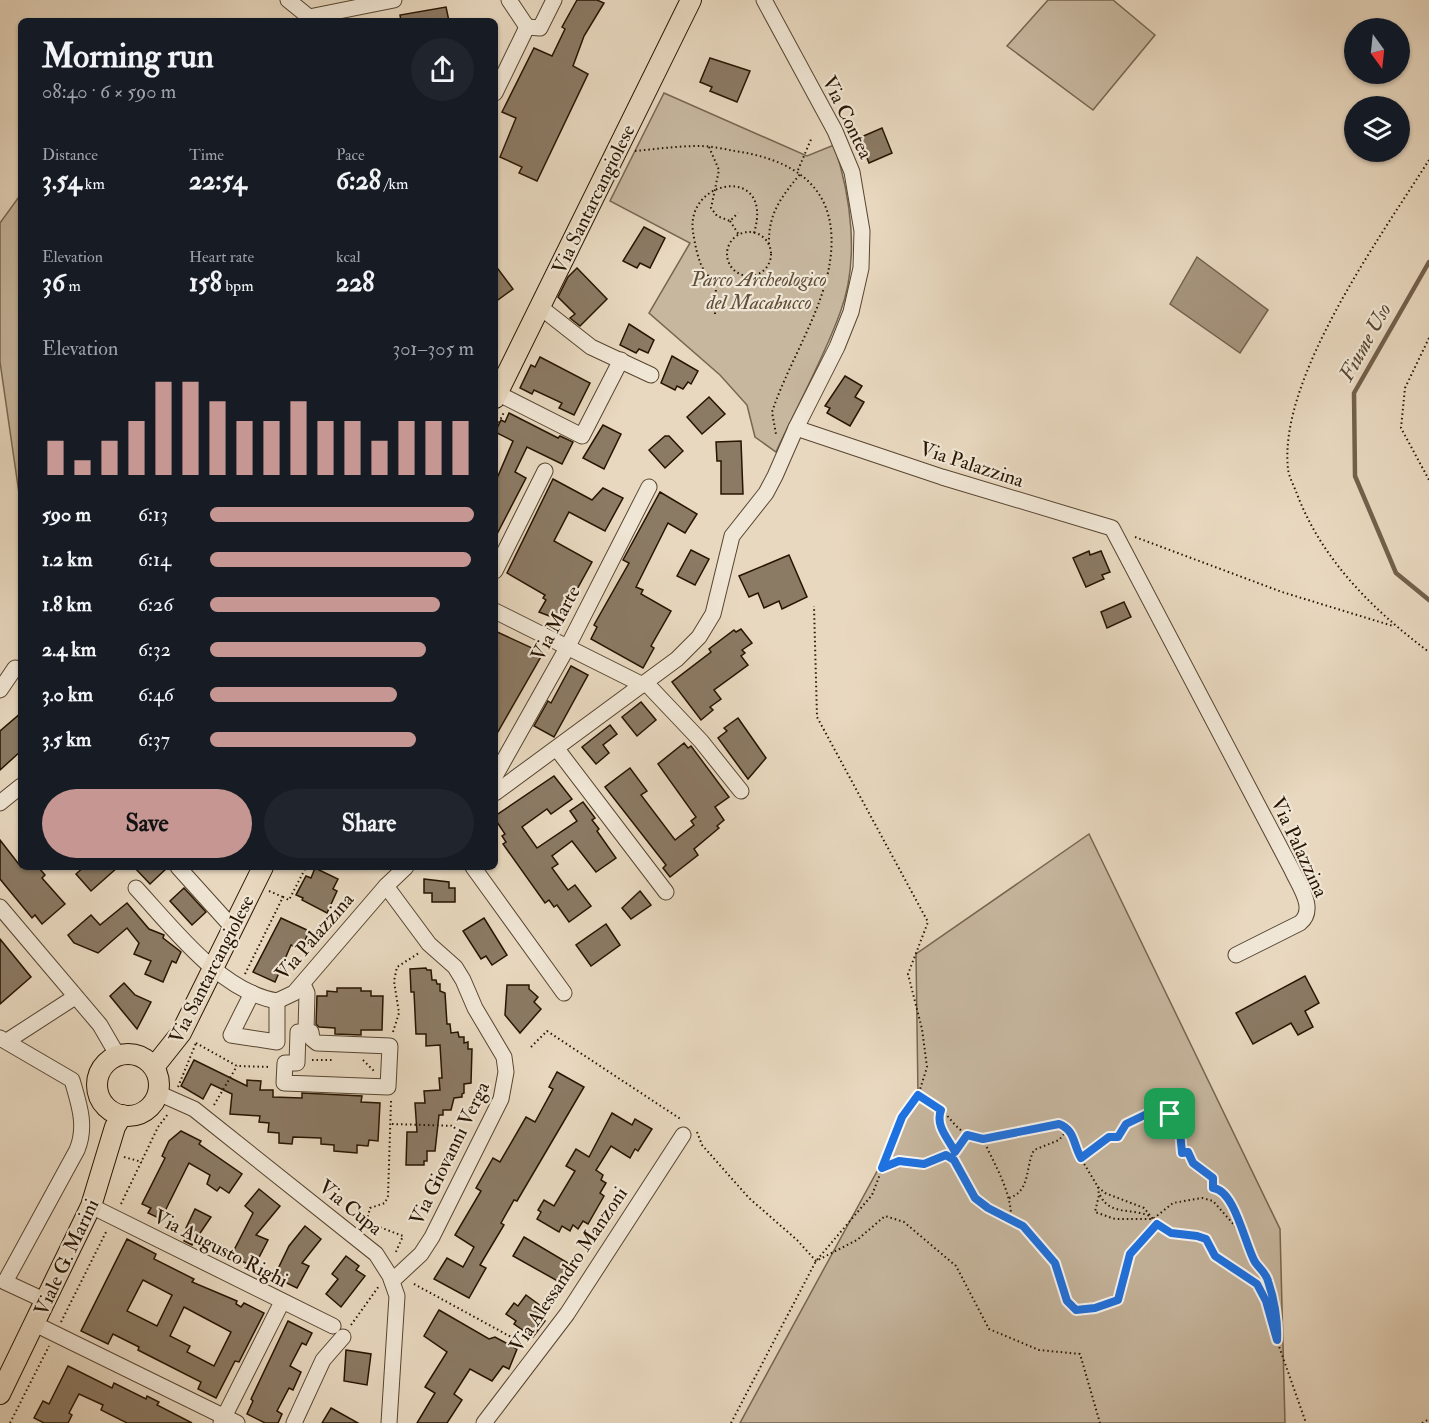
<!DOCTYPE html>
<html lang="en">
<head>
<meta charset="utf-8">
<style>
	:root { --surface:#171b24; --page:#20242c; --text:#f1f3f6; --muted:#9ea1a6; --accent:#c59692 }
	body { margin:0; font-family:"IM FELL Double Pica",serif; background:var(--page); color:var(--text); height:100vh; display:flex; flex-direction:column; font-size:22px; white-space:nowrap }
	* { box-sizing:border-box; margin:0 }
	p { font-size:20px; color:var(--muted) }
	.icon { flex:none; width:33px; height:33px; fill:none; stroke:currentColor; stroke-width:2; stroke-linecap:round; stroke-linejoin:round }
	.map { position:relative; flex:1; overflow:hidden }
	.sheet { position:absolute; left:18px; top:18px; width:480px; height:852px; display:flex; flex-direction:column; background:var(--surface); border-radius:9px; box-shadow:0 2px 4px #0004 }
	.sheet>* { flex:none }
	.needle { width:39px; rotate:165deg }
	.buttons { position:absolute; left:1344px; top:18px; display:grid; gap:12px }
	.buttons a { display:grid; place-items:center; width:66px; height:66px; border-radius:50%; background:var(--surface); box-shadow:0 2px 4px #0004; font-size:30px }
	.pin { position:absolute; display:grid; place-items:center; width:51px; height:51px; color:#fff; margin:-26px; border-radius:12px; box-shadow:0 3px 9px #0006 }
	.round { display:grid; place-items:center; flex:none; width:63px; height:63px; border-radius:32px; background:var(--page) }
	.summary { display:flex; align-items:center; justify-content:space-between; height:102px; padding:0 24px }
	h1 { font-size:33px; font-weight:800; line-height:45px }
	.metrics { display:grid; grid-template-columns:repeat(3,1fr); gap:9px; height:102px; padding:6px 24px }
	.metrics div { display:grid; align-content:center }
	.metrics b { font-size:26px; font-weight:800 }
	.metrics small { font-size:16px; font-weight:400 }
	.metrics p { font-size:16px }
	.chart { height:168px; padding:12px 24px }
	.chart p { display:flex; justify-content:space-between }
	.chart svg { width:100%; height:108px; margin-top:6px; stroke:var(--accent); stroke-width:6 }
	.button { display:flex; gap:12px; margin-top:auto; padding:12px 24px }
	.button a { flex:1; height:69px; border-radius:36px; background:var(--accent); color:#111; font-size:24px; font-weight:800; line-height:69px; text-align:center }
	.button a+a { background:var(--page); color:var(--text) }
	ul { padding:0 24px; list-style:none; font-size:20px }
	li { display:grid; grid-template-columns:96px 72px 1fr; align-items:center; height:45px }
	li i { height:15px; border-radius:8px; background:var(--accent) }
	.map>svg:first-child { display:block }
</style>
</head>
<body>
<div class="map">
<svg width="1429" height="1423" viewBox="0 0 1429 1423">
	<rect width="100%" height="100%" fill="#e8d8bf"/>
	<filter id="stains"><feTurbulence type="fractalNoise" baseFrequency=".00333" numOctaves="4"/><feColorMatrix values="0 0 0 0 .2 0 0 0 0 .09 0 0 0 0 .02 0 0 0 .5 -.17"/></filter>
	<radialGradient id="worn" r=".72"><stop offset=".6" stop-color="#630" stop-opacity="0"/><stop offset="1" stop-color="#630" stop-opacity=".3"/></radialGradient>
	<g fill="#c7b79f" stroke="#776650" stroke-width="1.5">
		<path d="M1048,0H1113L1155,35L1093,110L1007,46Z"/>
		<path d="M664,93L807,156L834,145C851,196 860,261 840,313C823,360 797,406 776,452L755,437L747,405L720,375L649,313L690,243L610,201Z"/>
		<path d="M21,194V507L0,362V223Z"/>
		<path d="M1089,834L1280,1229L1285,1423H740L918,1096L916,954Z"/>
	</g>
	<path fill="#a6957e" stroke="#73614c" stroke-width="1.5" d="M1197,257L1268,310L1240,353L1170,304Z"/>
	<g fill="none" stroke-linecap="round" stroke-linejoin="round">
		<path stroke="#73614c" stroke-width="4.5" d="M1429,262L1354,393L1355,476L1396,573L1429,600"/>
	</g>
	<g fill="#8b7a64" stroke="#271401" stroke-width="1.5" fill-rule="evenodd">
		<path d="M577,0H597L604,3L584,36L573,66L588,74L537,181L519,173L522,167L500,157L516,118L502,112L534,48L552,56L565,29L562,27Z"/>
		<path d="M446,7L449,21H401L400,15Z"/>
		<path d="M710,58L750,71L737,102L710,91L712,87L700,82Z"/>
		<path d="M882,128L892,153L869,163L859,138Z"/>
		<path d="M644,227L665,238L650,268L640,263L637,268L623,261Z"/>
		<path d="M495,265L513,289L495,302Z"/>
		<path d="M577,268L607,299L580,326L570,318L575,314L558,297L568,277Z"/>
		<path d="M629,324L654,340L648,353L639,349L636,353L620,345Z"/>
		<path d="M672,356L698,371L691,384L688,382L683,389L677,386L675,390L661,383Z"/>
		<path d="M540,357L590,383L574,415L559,408L562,403L534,390L532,394L520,388L531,365L535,367Z"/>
		<path d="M845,376L862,386L855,397L864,402L850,426L827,413L830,408L825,406Z"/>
		<path d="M709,397L725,414L702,434L687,417Z"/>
		<path d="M509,413L558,438L560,436L573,442L562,464L527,447L515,472L526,478L495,538V483L513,441L495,432L501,420L505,422Z"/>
		<path d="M603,425L621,434L604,469L583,458Z"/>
		<path d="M665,436H669L683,451L665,468L649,450Z"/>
		<path d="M741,441L743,494H721V461H717L716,442Z"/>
		<path d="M553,479L592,500L603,488L623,498L605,531L569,512L554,541L592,562L560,620L539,612L546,600L543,598L545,595L507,573Z"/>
		<path d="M660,492L697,514L685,533L668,523L636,587L643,590L641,594L671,611L651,646L654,648L643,668L591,639L597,627L594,625L629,563L623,560Z"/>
		<path d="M691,550L709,559L695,585L677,576Z"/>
		<path d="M1089,551L1090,555L1101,551L1110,572L1102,575L1104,579L1086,587L1073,558Z"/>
		<path d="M789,555L807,597L782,609L779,601L764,608L758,593L749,597L739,576Z"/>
		<path d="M1124,602L1131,617L1107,628L1101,612Z"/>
		<path d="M741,629L752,643L742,650L745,653L741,656L748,665L714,690L721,699L710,707L713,710L701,720L672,682L711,652L709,649L734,630L736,632Z"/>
		<path d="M495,631L543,653L495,737Z"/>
		<path d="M571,666L588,675L554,737L534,726L548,701L551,703Z"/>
		<path d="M641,702L656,720L637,736L622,717Z"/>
		<path d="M21,713V751L0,770V731Z"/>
		<path d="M738,718L766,758L748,779L718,738L727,731L724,728Z"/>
		<path d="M610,725L617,734L603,745L609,753L596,764L582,747Z"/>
		<path d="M684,743L688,748L691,746L729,797L715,807L724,820L717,826L719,828L694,849L698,855L670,877L663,868L666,865L605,787L630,768L647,791L641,795L675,840L694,825L691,821L696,817L658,764Z"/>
		<path d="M554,776L572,799L551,814L547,809L522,827L537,848L577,821L570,811L583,802L595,818L592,820L599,829L597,831L616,858L596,872L572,841L552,856L558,864L552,868L568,890L575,885L591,906L569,922L557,905L554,907L549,900L545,903L503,844L506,842L502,836L505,834L495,819V816Z"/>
		<path d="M0,840L21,867H38L45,875L42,878L65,904L42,924L35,915L32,918L0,879Z"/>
		<path d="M84,867H118L91,891L76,874Z"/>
		<path d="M134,867H168L150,884Z"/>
		<path d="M315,868L338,879L333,889L337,891L327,913L302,900L303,898L296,895L306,876L311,878Z"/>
		<path d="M424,879L449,882V888H455V902H432V893H424Z"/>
		<path d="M184,888L206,912L192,925L170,901Z"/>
		<path d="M640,891L651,905L631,919L622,908Z"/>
		<path d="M127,903L149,929L164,935L163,938L181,952L176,963L172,961L163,982L145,974L151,961L134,954L139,943L127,928L98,953L74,943L68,935L91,915L100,925Z"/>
		<path d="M281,918L309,931L301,950L291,945L275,982L253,972Z"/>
		<path d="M484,918L507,955L492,965L486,956L481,959L463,931Z"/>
		<path d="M606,924L620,945L591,966L576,945Z"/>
		<path d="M0,939L31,977L0,1004Z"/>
		<path d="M426,968L427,970H431L432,980H436L437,984H440V991L445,993L447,1024H450L451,1033L458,1032L459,1037H464V1043L468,1042V1049H472L471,1083L464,1084V1093L462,1094V1097L454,1098L451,1110H443V1115H439L435,1151H427V1161H424V1165H406L407,1132H417L415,1103H425L424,1091L440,1090L439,1078H442L440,1045L426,1046V1034H416L414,992H411L410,969Z"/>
		<path d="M1305,976L1319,1003L1305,1011L1313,1027L1298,1035L1291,1023L1253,1044L1236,1013Z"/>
		<path d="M124,983L135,995L151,1002L137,1029L110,996Z"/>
		<path d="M507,985H529V989L538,997L534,1002L541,1009L520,1033L505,1015Z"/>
		<path d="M337,988H361V991H371V996H383L382,1030H361V1035L335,1034V1028L319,1027L316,1024L317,996H327V991L337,992Z"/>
		<path d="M194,1060L247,1086V1080L261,1081L260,1090H273V1097L302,1098V1093L362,1096L361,1102L380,1103L378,1141L369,1140L368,1146L357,1145V1153L334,1151V1145L321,1144V1138L293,1137L292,1144L279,1143V1133L268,1132L269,1123L259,1122L260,1116L230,1114L232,1094L211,1084L203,1099L181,1086Z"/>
		<path d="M557,1072L584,1087L517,1201L514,1200L501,1223L504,1225L480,1265L486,1268L469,1298L434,1279L447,1258L463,1267L474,1247L455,1235L481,1191L476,1188L493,1158L500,1162L526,1117L535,1122L553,1089L549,1087Z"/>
		<path d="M612,1113L632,1125L635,1119L652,1129L638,1151L635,1149L630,1158L611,1146L596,1170L603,1175L601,1180L606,1183L600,1193L604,1196L588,1224L583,1221L578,1229L573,1225L570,1231L562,1226L559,1232L537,1219L541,1212L538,1210L544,1200L554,1206L575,1171L566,1166L576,1149L589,1157Z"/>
		<path d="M181,1131L201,1141L199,1144L242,1174L229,1193L220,1187L217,1191L207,1184L210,1175L189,1163L161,1219L148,1213L151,1208L142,1204L165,1158L162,1156L169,1141Z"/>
		<path d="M259,1189L280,1206L256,1235L268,1240L254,1267L231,1256L253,1213L245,1206Z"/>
		<path d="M195,1209L211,1217L192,1245L184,1241L190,1230L186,1228Z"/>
		<path d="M305,1226L321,1239L302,1263L309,1266L297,1288L274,1277L289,1246Z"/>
		<path d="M524,1237L573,1266L563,1284L513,1256Z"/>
		<path d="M127,1239L156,1254L154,1259L194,1279L192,1282L237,1301L236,1304L241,1307L244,1303L264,1313L239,1362L235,1361L216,1398L198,1389L201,1382L138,1350L139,1347L113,1334L108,1344L81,1331ZM143,1280L172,1295L157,1326L127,1311ZM184,1307L231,1332L214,1366L187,1352L190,1346L170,1336Z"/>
		<path d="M346,1256L359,1266L356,1270L365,1276L341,1307L326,1294L338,1279L332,1274Z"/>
		<path d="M526,1295L545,1309L540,1317L545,1321L533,1337L514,1324L516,1321L506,1314L514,1303L518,1306Z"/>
		<path d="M439,1310L489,1339L495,1337L517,1349L509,1369L503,1366L492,1381L470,1369L454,1394L462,1400L447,1423H417L435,1393L425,1387L447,1352L424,1336Z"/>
		<path d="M288,1321L312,1333L306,1345L302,1343L290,1366L301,1372L293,1390L289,1388L277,1411L282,1414L278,1423H265L247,1414L253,1401L251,1399Z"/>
		<path d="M346,1350L371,1354L367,1385L344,1381Z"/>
		<path d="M68,1366L112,1388L114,1383L146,1399L147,1396L159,1402L157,1405L192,1423H127L101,1410L103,1405L79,1394L69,1413L72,1415L68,1423H44L34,1418L43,1401L49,1404Z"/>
		<path d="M331,1408L358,1423H322Z"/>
	</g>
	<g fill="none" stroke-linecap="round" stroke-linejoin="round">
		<defs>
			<g id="minor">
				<path d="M288,0L314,21"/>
				<path d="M509,0L527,27"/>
				<path d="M306,21L309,17L394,0"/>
				<path d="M527,27L540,28L554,0"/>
				<path d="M495,93L527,27"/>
				<path d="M540,307L591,347L651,375"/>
				<path d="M497,393L582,436L621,360"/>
				<path d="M796,428L942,477L1112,528L1292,870C1299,886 1317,909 1300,923L1236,955"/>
				<path d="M495,571L545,471"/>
				<path d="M495,611L643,685"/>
				<path d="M646,683L701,741L741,791"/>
				<path d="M0,690L15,668"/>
				<path d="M557,749L666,892"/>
				<path d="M495,776L567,648L649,487"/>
				<path d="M495,793L677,659L699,637L713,614L732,536L766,493L775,476L796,428L837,347L851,312L861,268L862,231L852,172L835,131L764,0"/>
				<path d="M0,803L21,786"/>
				<path d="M178,867L233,928"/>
				<path d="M473,867L564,993"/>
				<path d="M386,886L429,944L455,967L463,980L475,1008L504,1057L506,1072L501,1099L432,1237L421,1254L392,1281"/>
				<path d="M136,888C173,928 221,992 277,1001L294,993L386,886L406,867"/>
				<path d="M0,907L100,1025L118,1056"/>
				<path d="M303,984L307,993L306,1030"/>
				<path d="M252,993L231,1035L277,1042V1001"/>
				<path d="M298,1032H311L312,1039L317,1043L390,1046L388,1087L284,1083L285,1063H297Z"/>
				<path d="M0,1038L72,1080C79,1104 87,1126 77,1150L5,1282L46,1301"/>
				<path d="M7,1041L75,997"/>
				<path d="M158,1093L194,1109L376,1254L390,1276L397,1296L389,1423"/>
				<path d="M91,1206L333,1326"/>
				<path d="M35,1324L237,1423"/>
				<path d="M221,1423L282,1302"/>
				<path d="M294,1423L323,1360L343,1337"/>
				<path d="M484,1423L567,1314L683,1135"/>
			</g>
			<g id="major">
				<path d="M495,398L691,0"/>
				<circle cx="128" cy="1085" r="31"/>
				<path d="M154,1067L181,1033L263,867"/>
				<path d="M0,1394L91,1206L115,1127L122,1115"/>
			</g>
		</defs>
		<use href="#minor" stroke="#574530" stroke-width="17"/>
		<use href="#major" stroke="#271401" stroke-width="22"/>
		<g stroke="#271401" stroke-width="2" stroke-dasharray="1.5 3" stroke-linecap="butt">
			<path d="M709,147L719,170L711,208L717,216L730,221L738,213"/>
			<path d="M635,151C656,149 678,146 699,146C711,146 724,149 735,151C809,162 845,200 827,277C815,324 787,367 772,412L776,434"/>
			<path d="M1429,160C1381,236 1278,378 1288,469C1289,477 1294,486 1297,494C1322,560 1373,610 1429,652"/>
			<path d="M798,170L812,137"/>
			<path d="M730,221L739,235"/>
			<circle cx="749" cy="254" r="22"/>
			<path d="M769,244C768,213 782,196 801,173"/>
			<path d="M715,314L716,287C713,281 709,277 705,272C698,262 695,244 693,232C685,178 775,164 754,233"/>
			<path d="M1429,338L1405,388L1401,428L1429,480"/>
			<path d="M495,431L504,412"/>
			<path d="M1135,537L1282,592L1393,626"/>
			<path d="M269,891L283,897"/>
			<path d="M245,974L283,897L289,900L306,867"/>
			<path d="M393,1032L399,1013L394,981L397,967L419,953"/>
			<path d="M196,1043L237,1066L271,1067"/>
			<path d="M531,1047L547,1031L682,1120"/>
			<path d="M312,1060H333"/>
			<path d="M363,1060L374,1071"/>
			<path d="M178,1087L196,1043"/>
			<path d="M918,1096C926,1100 935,1105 942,1110C950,1118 958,1131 969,1135C1001,1150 1036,1114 1068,1127L1083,1162L1098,1187L1105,1193L1144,1208L1157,1224L1171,1233L1197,1236L1206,1239L1215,1256L1257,1283L1266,1301L1274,1332L1306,1423"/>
			<path d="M391,1101L388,1196L385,1203L370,1208L368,1216L374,1225L403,1236L395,1254"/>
			<path d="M214,1105L237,1066"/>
			<path d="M941,1110C935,1126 949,1138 955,1152L954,1159"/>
			<path d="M392,1124L458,1126"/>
			<path d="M697,1132L702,1145L749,1198L797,1240L816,1261L857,1240L885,1216L904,1222L956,1266L989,1329L1039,1350L1080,1354L1100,1423"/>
			<path d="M983,1139C994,1164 1012,1192 1011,1219"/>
			<path d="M955,1152L967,1135"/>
			<path d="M124,1157L142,1162"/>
			<path d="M1081,1158L1109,1137H1118L1126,1124L1151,1112L1169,1114L1180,1131L1182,1153L1188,1152L1193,1163L1213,1178V1188C1230,1191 1239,1218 1242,1233"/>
			<path d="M883,1168L899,1161L924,1163L946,1155L954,1160L975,1198L988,1208L1023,1226L1055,1263L1067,1301L1076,1310L1095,1308L1118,1300L1130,1253L1157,1224"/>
			<path d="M1098,1187L1099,1195L1095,1212L1115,1219H1153L1173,1203L1202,1198L1213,1201L1243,1235L1255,1262L1268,1278L1277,1339"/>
			<path d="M1100,1195C1110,1217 1135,1207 1151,1217"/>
			<path d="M1009,1198C1031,1191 1025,1167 1034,1150L1059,1140L1069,1128"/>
			<path d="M121,1204L158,1127L168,1114"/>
			<path d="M414,1284L524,1344"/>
			<path d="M61,1322L107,1230"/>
			<path d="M351,1325L379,1286"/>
			<path d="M10,1423L49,1346"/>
			<path d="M731,1423L816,1261L872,1195L902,1117L918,1096L927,1067L922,1029L908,974L928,922L817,717L814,606"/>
			<path d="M1422,1423L1429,1419"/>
		</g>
		<use href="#minor" stroke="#f0e6d5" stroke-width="15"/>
		<use href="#major" stroke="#e8d8bf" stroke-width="20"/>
	</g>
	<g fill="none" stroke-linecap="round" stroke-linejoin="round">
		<defs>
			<path id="route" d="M918,1095L941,1110C935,1126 948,1138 955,1152L967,1135L983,1139L1059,1124C1075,1130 1073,1144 1081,1158L1109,1137H1118L1126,1124L1151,1112L1170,1114L1180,1131L1182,1153L1188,1152L1193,1163L1213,1178V1188C1235,1190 1245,1245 1255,1262C1259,1268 1266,1273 1268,1281C1274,1298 1278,1321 1277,1340L1266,1301L1257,1284L1215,1256L1206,1239L1197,1236L1171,1233L1157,1224L1130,1254L1118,1300L1095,1308L1076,1310L1067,1301L1055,1263L1023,1226L988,1208L975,1198L954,1160L946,1155L924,1164L899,1161L882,1168L902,1117Z"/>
		</defs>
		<use href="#route" stroke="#fff" stroke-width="12"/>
		<use href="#route" stroke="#1a73e8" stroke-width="8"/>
	</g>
	<g text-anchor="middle" stroke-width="4.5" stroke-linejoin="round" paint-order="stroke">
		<g font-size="20" fill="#271401" stroke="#f0e6d5">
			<text transform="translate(848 117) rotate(64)" y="7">Via Contea</text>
			<text transform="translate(593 199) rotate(-64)" y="7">Via Santarcangiolese</text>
			<text transform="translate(972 464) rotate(18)" y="7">Via Palazzina</text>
			<text transform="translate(555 623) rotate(-62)" y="7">Via Marte</text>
			<text transform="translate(1300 847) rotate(65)" y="7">Via Palazzina</text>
			<text transform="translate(314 936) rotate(-49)" y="7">Via Palazzina</text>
			<text transform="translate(211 969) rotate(-63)" y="7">Via Santarcangiolese</text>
			<text transform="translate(449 1153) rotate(-64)" y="7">Via Giovanni Verga</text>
			<text transform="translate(351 1207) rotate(39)" y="7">Via Cupa</text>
			<text transform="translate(221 1248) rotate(27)" y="7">Via Augusto Righi</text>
			<text transform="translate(66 1257) rotate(-65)" y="7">Viale G. Marini</text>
			<text transform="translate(568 1269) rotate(-56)" y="7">Via Alessandro Manzoni</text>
		</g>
		<g font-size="20" font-style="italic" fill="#5f4d38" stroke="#f0e6d5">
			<text x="759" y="286">Parco Archeologico<tspan x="759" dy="23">del Macabucco</tspan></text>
		</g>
		<g font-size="21" font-style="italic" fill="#5a4833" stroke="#f0e6d5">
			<text transform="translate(1365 342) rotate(-61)" y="7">Fiume Uso</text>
		</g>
	</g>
	<rect width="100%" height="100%" filter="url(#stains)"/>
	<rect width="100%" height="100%" fill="url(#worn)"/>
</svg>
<div class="buttons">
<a><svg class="needle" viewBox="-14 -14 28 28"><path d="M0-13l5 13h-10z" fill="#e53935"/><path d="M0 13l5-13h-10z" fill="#9ea1a6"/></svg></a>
<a><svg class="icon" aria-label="layers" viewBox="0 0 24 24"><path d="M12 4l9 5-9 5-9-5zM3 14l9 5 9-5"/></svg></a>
</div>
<div class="pin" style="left:1170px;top:1114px;background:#1e9e55"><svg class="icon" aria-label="arrive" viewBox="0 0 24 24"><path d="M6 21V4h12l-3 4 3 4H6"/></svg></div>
<section class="sheet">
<div class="summary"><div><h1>Morning run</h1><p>08:40 · 6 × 590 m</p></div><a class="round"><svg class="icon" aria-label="share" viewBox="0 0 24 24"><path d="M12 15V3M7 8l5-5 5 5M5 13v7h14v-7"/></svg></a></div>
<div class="metrics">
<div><p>Distance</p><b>3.54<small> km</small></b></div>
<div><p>Time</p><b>22:54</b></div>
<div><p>Pace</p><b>6:28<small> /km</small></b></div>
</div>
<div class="metrics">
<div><p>Elevation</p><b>36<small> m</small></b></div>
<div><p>Heart rate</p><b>158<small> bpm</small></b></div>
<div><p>kcal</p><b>228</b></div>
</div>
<div class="chart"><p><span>Elevation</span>301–305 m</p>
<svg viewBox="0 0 160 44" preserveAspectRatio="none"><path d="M5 44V30M15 44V38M25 44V30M35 44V22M45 44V6M55 44V6M65 44V14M75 44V22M85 44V22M95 44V14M105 44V22M115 44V22M125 44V30M135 44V22M145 44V22M155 44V22"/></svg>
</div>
<ul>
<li><b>590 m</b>6:13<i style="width:100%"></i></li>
<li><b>1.2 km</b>6:14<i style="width:99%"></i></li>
<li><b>1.8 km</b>6:26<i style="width:87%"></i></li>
<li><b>2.4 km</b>6:32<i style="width:82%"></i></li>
<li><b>3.0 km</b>6:46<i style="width:71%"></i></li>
<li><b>3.5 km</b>6:37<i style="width:78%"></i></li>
</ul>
<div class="button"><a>Save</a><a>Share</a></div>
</section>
</div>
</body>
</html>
